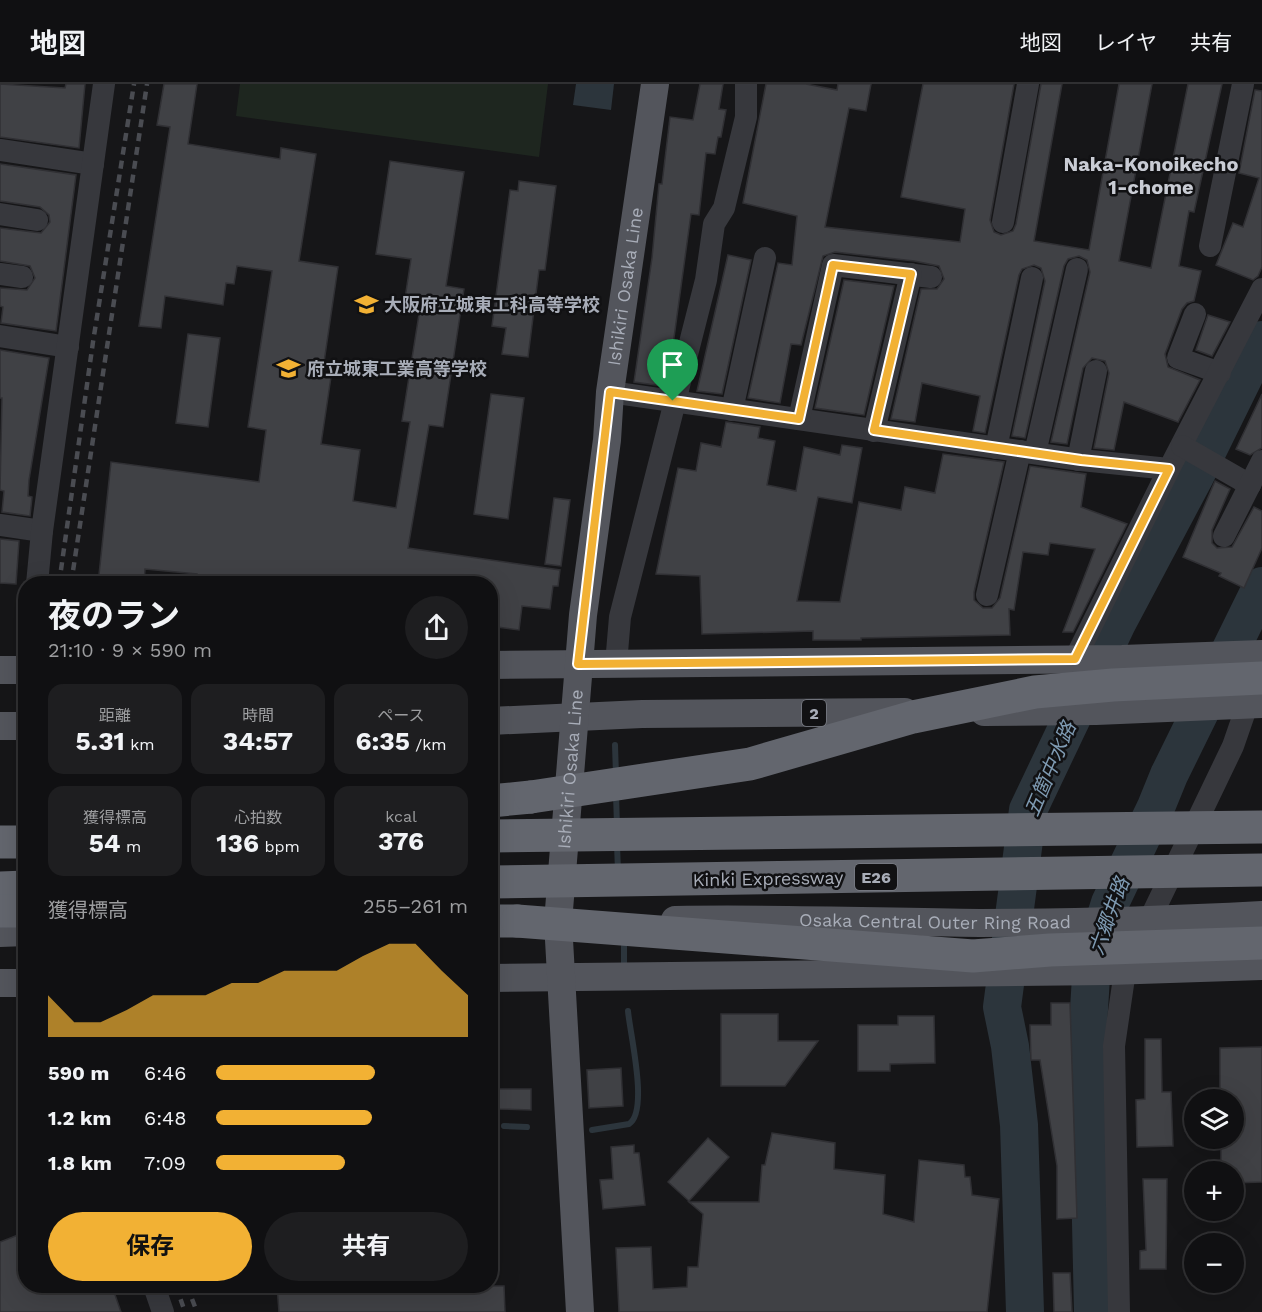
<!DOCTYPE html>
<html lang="ja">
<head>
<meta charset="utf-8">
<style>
	:root { --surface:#101012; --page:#1e1e20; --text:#f1f3f6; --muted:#9c9d9f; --line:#303032; --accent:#f2b134 }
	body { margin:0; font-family:"Work Sans","Noto Sans JP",sans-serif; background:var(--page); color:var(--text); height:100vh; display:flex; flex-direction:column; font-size:22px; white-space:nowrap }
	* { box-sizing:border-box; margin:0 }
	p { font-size:20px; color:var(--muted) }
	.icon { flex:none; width:33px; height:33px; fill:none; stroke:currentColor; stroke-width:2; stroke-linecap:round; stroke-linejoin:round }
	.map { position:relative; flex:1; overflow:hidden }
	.side { position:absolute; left:18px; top:492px; width:480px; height:717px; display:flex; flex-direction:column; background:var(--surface); border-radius:24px; box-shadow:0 6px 24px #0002,0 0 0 2px var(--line) }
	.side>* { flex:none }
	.buttons { position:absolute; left:1184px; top:1005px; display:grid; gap:12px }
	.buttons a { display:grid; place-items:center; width:60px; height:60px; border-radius:50%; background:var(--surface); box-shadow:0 6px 24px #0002,0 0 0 2px var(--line); font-size:30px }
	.pin { position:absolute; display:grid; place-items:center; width:51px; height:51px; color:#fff; margin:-62px -26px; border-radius:50% 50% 50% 0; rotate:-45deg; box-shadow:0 0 6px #0007 }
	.pin .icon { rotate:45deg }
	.round { display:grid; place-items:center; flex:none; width:63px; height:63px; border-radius:32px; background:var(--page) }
	.summary { display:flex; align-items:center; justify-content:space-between; height:102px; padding:0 30px }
	h1 { font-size:33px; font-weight:700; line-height:45px }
	.stats { display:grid; grid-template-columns:repeat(3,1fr); gap:9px; height:102px; padding:6px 30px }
	.stats div { display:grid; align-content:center; border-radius:15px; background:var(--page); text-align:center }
	.stats b { font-size:26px; font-weight:700 }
	.stats small { font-size:16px; font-weight:400 }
	.stats p { font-size:16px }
	.chart { height:168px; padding:12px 30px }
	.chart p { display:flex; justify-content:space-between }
	.chart svg { width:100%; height:108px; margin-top:6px; fill:var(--accent); opacity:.7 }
	.button { display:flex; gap:12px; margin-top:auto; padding:12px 30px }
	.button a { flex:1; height:69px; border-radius:36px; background:var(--accent); color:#111; font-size:24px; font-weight:700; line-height:69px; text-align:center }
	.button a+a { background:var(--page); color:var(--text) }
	ul { padding:0 30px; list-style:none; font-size:20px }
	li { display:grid; grid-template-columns:96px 72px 1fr; align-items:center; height:45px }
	li i { height:15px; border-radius:8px; background:var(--accent) }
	header { display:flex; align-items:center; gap:36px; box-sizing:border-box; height:84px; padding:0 30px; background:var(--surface); border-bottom:2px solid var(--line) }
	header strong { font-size:28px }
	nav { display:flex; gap:33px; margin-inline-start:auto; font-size:21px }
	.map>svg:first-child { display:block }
</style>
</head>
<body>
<header>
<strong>地図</strong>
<nav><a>地図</a><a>レイヤ</a><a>共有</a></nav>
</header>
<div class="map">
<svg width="1262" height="1228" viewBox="0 0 1262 1228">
	<rect width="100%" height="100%" fill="#161618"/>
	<path fill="#1e261f" d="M240,0H548L539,73L236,32Z"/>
	<path fill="#2c353c" d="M576,0H614L611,26L573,21Z"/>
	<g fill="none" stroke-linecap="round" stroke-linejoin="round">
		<g stroke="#2c353c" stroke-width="6">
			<path d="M615,661L616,691"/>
			<path d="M616,710L617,742"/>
			<path d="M617,761L618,787"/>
			<path d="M624,862V881"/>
			<path d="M504,1042L527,1043"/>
			<path d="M592,1046L629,1040C649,1027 630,950 628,927"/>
		</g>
		<g stroke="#2c353c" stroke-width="38">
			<path d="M1025,1228L1019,1041L1010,962L1002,923L1028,726L1117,539L1195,392L1262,256"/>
			<path d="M1093,1228L1087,959L1092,876L1110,819L1156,723L1169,691L1262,502"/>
		</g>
	</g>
	<g fill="#404145" stroke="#303034" stroke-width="1.5">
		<path d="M0,0L65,4L66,0H85L79,64L0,53Z"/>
		<path d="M164,0H197L188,60L280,75L281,64L316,70L299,177L338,183L322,292L331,293L321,360L360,366L353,417L396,424L410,338L402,337L420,224L404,221L411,175L376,170L390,77L464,88L446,202L464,205L443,343L429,341L408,464L560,486L558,502H553L550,525L522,522L519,546L490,542V500H214L196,498L197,490L145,485L144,500H98L111,378L259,398L266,346L248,343L272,187L237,182L234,200L226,199L223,221L165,212L161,244L139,242L170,43L157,41Z"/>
		<path d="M700,0H723L719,25L726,26L721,53H718L715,70L706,69L699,131L691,130L672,268H668L663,302L634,298L652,174L659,100H662L670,33L693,36Z"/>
		<path d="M766,0H806L837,6L838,0H871L866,27L849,24L825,143L960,158L965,125L901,113L923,0H1014L990,136L994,148L1001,151L1013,147L1016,140L1041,0H1062L1034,157L1089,166L1119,0H1152L1119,177L1151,184L1188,0H1222L1194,128L1189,127L1179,182L1201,187L1194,217L1187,219L1182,225L1165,270L1168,283L1200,296L1178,338L1124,318L1114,366L1094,364L1109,289L1105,277L1092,274L1083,284L1067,360L1051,358L1090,188L1087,176L1079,172L1068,175L1064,182L1025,354L1012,352L1045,197L1041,184L1034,181L1022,185L1019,191L985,349L973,347L980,312L922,299L915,338L891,335L921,205H937L944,195L939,182L914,177L835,168L823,172L801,261L791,260L780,319L748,314L778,179L792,181L797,132L743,119Z"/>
		<path d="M1255,6L1262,7V183L1258,192L1253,196L1216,181L1233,139L1243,143L1259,94L1239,89Z"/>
		<path d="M0,80L76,91L56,247L1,239L3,223L0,222V204L27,206L35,194L30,182L0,177V144L41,149L50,138L49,131L40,123L0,117Z"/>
		<path d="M519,97L556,102L545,186H539L528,273L502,270L506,244L492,242L510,106L518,107Z"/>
		<path d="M728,171L751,176L722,310L697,307Z"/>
		<path d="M844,196L894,202L864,331L815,324Z"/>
		<path d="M1208,231L1230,238L1212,272L1196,266Z"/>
		<path d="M188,250L220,254L208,343L176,339Z"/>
		<path d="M0,266L49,274L29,396L28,412L32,413L30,432L2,428L4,407L0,406L2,314H0Z"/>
		<path d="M491,310L524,314L508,435L474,430Z"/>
		<path d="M1262,310V364L1250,371L1236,365Z"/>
		<path d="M726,338L760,343L758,354L775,357L767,401L796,407L804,363L840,371L842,361L862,364L852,419L818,413L797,517L840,518L859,418L901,426L905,403L935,409L943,370L1004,378L974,508V516L983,524H992L1000,514L1030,382L1086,390L1081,423L1127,440L1073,548H1063L1095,465L1050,459L1048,471L1023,468L1014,526L1009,525L1010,551L861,554V556H813V547L702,550L700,492L656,490L678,384L696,387L701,359L721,363Z"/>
		<path d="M1215,397L1230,405L1212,446V459L1217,464L1232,463L1254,423L1262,427V464L1244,504L1219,492L1221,489L1183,473Z"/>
		<path d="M554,414L570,416L561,482L545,480Z"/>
		<path d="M0,455L19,457L16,500L0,499Z"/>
		<path d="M1051,919H1070L1077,1134L1057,1135V1082L1040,976H1031L1030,941H1051Z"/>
		<path d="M721,930H778V957H818L785,1002H721Z"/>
		<path d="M898,932H934L935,979L890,980V987H858V941H898Z"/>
		<path d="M1145,955H1161L1162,1008H1171L1173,1062L1137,1063L1136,1016L1145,1015Z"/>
		<path d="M1262,963V1098L1233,1099V1088H1221V1054H1233V1016H1220V964Z"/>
		<path d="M621,984L623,1022L589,1024L587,986Z"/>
		<path d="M498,1005H531V1026L498,1025Z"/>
		<path d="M772,1049L835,1059L834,1085L885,1091L883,1130L914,1138L919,1076L964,1081L965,1093H970L972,1111L999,1115L987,1228H619L616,1164L651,1163L653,1205L687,1203L688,1183H698L703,1130L689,1118H759L762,1081H765Z"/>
		<path d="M708,1054L729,1073L689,1117L668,1098Z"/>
		<path d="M634,1061V1069H639L645,1121L603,1125L600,1096L613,1095L611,1063Z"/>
		<path d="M1143,1095H1167L1166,1185H1140V1167L1146,1166Z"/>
		<path d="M18,1151L26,1172V1202H112L121,1228H0V1158Z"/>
		<path d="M1053,1189H1070L1072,1228H1054Z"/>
		<path d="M277,1202H504L505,1228H279Z"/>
	</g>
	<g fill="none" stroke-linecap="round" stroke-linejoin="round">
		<g stroke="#37383d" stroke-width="22">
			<path d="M0,66L93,80"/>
			<path d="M0,130L37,136"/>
			<path d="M1003,138L1028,0"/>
			<path d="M1210,162L1243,0"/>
			<path d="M0,190L22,193"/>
			<path d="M1195,230L1178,274L1220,289"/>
			<path d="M0,252L68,263"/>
			<path d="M610,308L1081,376L1169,385L1262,205"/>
			<path d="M732,326L765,174"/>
			<path d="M799,335L833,181L931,193"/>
			<path d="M874,347L911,190"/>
			<path d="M1182,362L1250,401"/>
			<path d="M996,364L1032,194"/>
			<path d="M1035,369L1077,185"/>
			<path d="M1078,376L1096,287"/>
			<path d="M0,441L42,447"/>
			<path d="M1224,452L1262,377"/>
			<path d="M37,500L42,447L104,0"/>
			<path d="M987,511L1020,367"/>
			<path d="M1075,575L1169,385"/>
			<path d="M616,580L620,533L706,196L714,140L724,124L746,33V0"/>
			<path d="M154,1202L163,1228"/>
			<path d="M1119,1228L1114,962L1125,887L1233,662L1252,607"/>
		</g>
		<g stroke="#53555c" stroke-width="28">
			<path d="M490,581L1122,575L1262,570"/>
			<path d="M0,586H26"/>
			<path d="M984,628L1096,627L1262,620"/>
			<path d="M490,637L642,630L905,628"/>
			<path d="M0,642H26"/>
			<path id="s1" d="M675,836C777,834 878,838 980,839C1074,839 1168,836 1262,831"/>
			<path d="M0,849L26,848"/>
			<path d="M490,894L1109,887L1262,882"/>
			<path d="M0,899H26"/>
			<path id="s2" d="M580,1228L558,838L583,531L607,356L610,308L655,0"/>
		</g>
		<g stroke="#63666e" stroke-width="33">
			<path d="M490,717L531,713"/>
			<path d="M0,758H26"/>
			<path d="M0,804L26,803"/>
			<path d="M0,827H26"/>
			<path d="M490,837H517"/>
		</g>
		<g stroke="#4a4c52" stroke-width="4.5" stroke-dasharray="8 6" stroke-linecap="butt">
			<path d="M59,500L93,258L134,0"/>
			<path d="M71,500L147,0"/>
			<path d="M176,1202L185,1228"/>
			<path d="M187,1202L197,1228"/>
		</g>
		<g stroke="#63666e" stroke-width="33">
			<path d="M531,713L750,680L913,633L1035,608L1113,601L1262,594"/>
			<path d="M490,752L1262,743"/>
			<path d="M490,798L1262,786"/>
			<path d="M517,837L973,872L1050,866L1262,859"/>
		</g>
	</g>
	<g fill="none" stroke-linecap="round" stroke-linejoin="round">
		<defs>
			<path id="route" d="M833,181L911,190L874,346L1081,376L1169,385L1075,575L578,580L610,308L799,335Z"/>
		</defs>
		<use href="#route" stroke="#fff" stroke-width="12"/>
		<use href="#route" stroke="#f2b134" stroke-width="8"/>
	</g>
	<defs>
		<symbol id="school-bare" viewBox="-9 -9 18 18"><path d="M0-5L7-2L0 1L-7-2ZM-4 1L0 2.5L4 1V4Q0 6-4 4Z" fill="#f2b134" stroke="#111113" stroke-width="2.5" paint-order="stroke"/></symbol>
	</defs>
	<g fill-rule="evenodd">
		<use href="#school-bare" x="350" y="204" width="33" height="33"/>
		<use href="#school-bare" x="272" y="268" width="33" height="33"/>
	</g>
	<g text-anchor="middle" stroke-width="5" stroke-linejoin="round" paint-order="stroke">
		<g fill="#111113" stroke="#7b7e86" stroke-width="1.5">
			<rect x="802" y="616" width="24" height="26" rx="4.5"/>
			<rect x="855" y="780" width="42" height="26" rx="4.5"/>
		</g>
		<g font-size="16" font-weight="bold" fill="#a8adb8">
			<text x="814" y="635">2</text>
			<text x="876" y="799">E26</text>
		</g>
		<g font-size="18" fill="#a8adb8" stroke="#111113">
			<text dy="6" stroke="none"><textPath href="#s2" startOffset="1030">Ishikiri Osaka Line</textPath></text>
			<text dy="6" stroke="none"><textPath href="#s2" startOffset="544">Ishikiri Osaka Line</textPath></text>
			<text transform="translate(768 795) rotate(-1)" y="6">Kinki Expressway</text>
			<text dy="6" stroke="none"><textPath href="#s1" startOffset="260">Osaka Central Outer Ring Road</textPath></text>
		</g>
		<g font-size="18" font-weight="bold" fill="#a8adb8" stroke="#111113" text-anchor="start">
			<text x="384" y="227">大阪府立城東工科高等学校</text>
			<text x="307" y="291">府立城東工業高等学校</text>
		</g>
		<g font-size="20" font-weight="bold" fill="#c9ccd4" stroke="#111113">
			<text x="1151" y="87">Naka-Konoikecho<tspan x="1151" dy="23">1-chome</tspan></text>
		</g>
		<g font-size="20" font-style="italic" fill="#7f9bb3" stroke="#111113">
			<text transform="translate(1050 685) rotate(-67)" y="7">五箇中水路</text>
			<text transform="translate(1109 832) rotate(-70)" y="7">六郷井路</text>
		</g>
	</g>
</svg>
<div class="buttons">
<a><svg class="icon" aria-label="layers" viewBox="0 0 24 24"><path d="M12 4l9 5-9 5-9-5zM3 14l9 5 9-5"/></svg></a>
<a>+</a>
<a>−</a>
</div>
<div class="pin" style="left:673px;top:317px;background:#1e9e55"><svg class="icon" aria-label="arrive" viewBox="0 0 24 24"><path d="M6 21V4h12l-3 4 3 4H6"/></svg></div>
<section class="side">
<div class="summary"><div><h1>夜のラン</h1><p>21:10 · 9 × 590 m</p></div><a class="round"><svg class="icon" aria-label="share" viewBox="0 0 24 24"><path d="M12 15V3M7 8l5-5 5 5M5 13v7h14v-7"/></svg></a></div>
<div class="stats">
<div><p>距離</p><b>5.31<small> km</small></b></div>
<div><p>時間</p><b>34:57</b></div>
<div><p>ペース</p><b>6:35<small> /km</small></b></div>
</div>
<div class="stats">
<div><p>獲得標高</p><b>54<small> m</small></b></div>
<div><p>心拍数</p><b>136<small> bpm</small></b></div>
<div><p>kcal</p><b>376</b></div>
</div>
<div class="chart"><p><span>獲得標高</span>255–261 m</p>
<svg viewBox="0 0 160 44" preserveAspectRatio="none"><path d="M0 44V27L10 38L20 38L30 33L40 27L50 27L60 27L70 22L80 22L90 17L100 17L110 17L120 11L130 6L140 6L150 17L160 27V44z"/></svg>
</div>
<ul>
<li><b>590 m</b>6:46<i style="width:63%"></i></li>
<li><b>1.2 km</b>6:48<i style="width:62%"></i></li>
<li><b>1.8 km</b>7:09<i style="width:51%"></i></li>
</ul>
<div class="button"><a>保存</a><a>共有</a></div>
</section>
</div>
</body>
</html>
